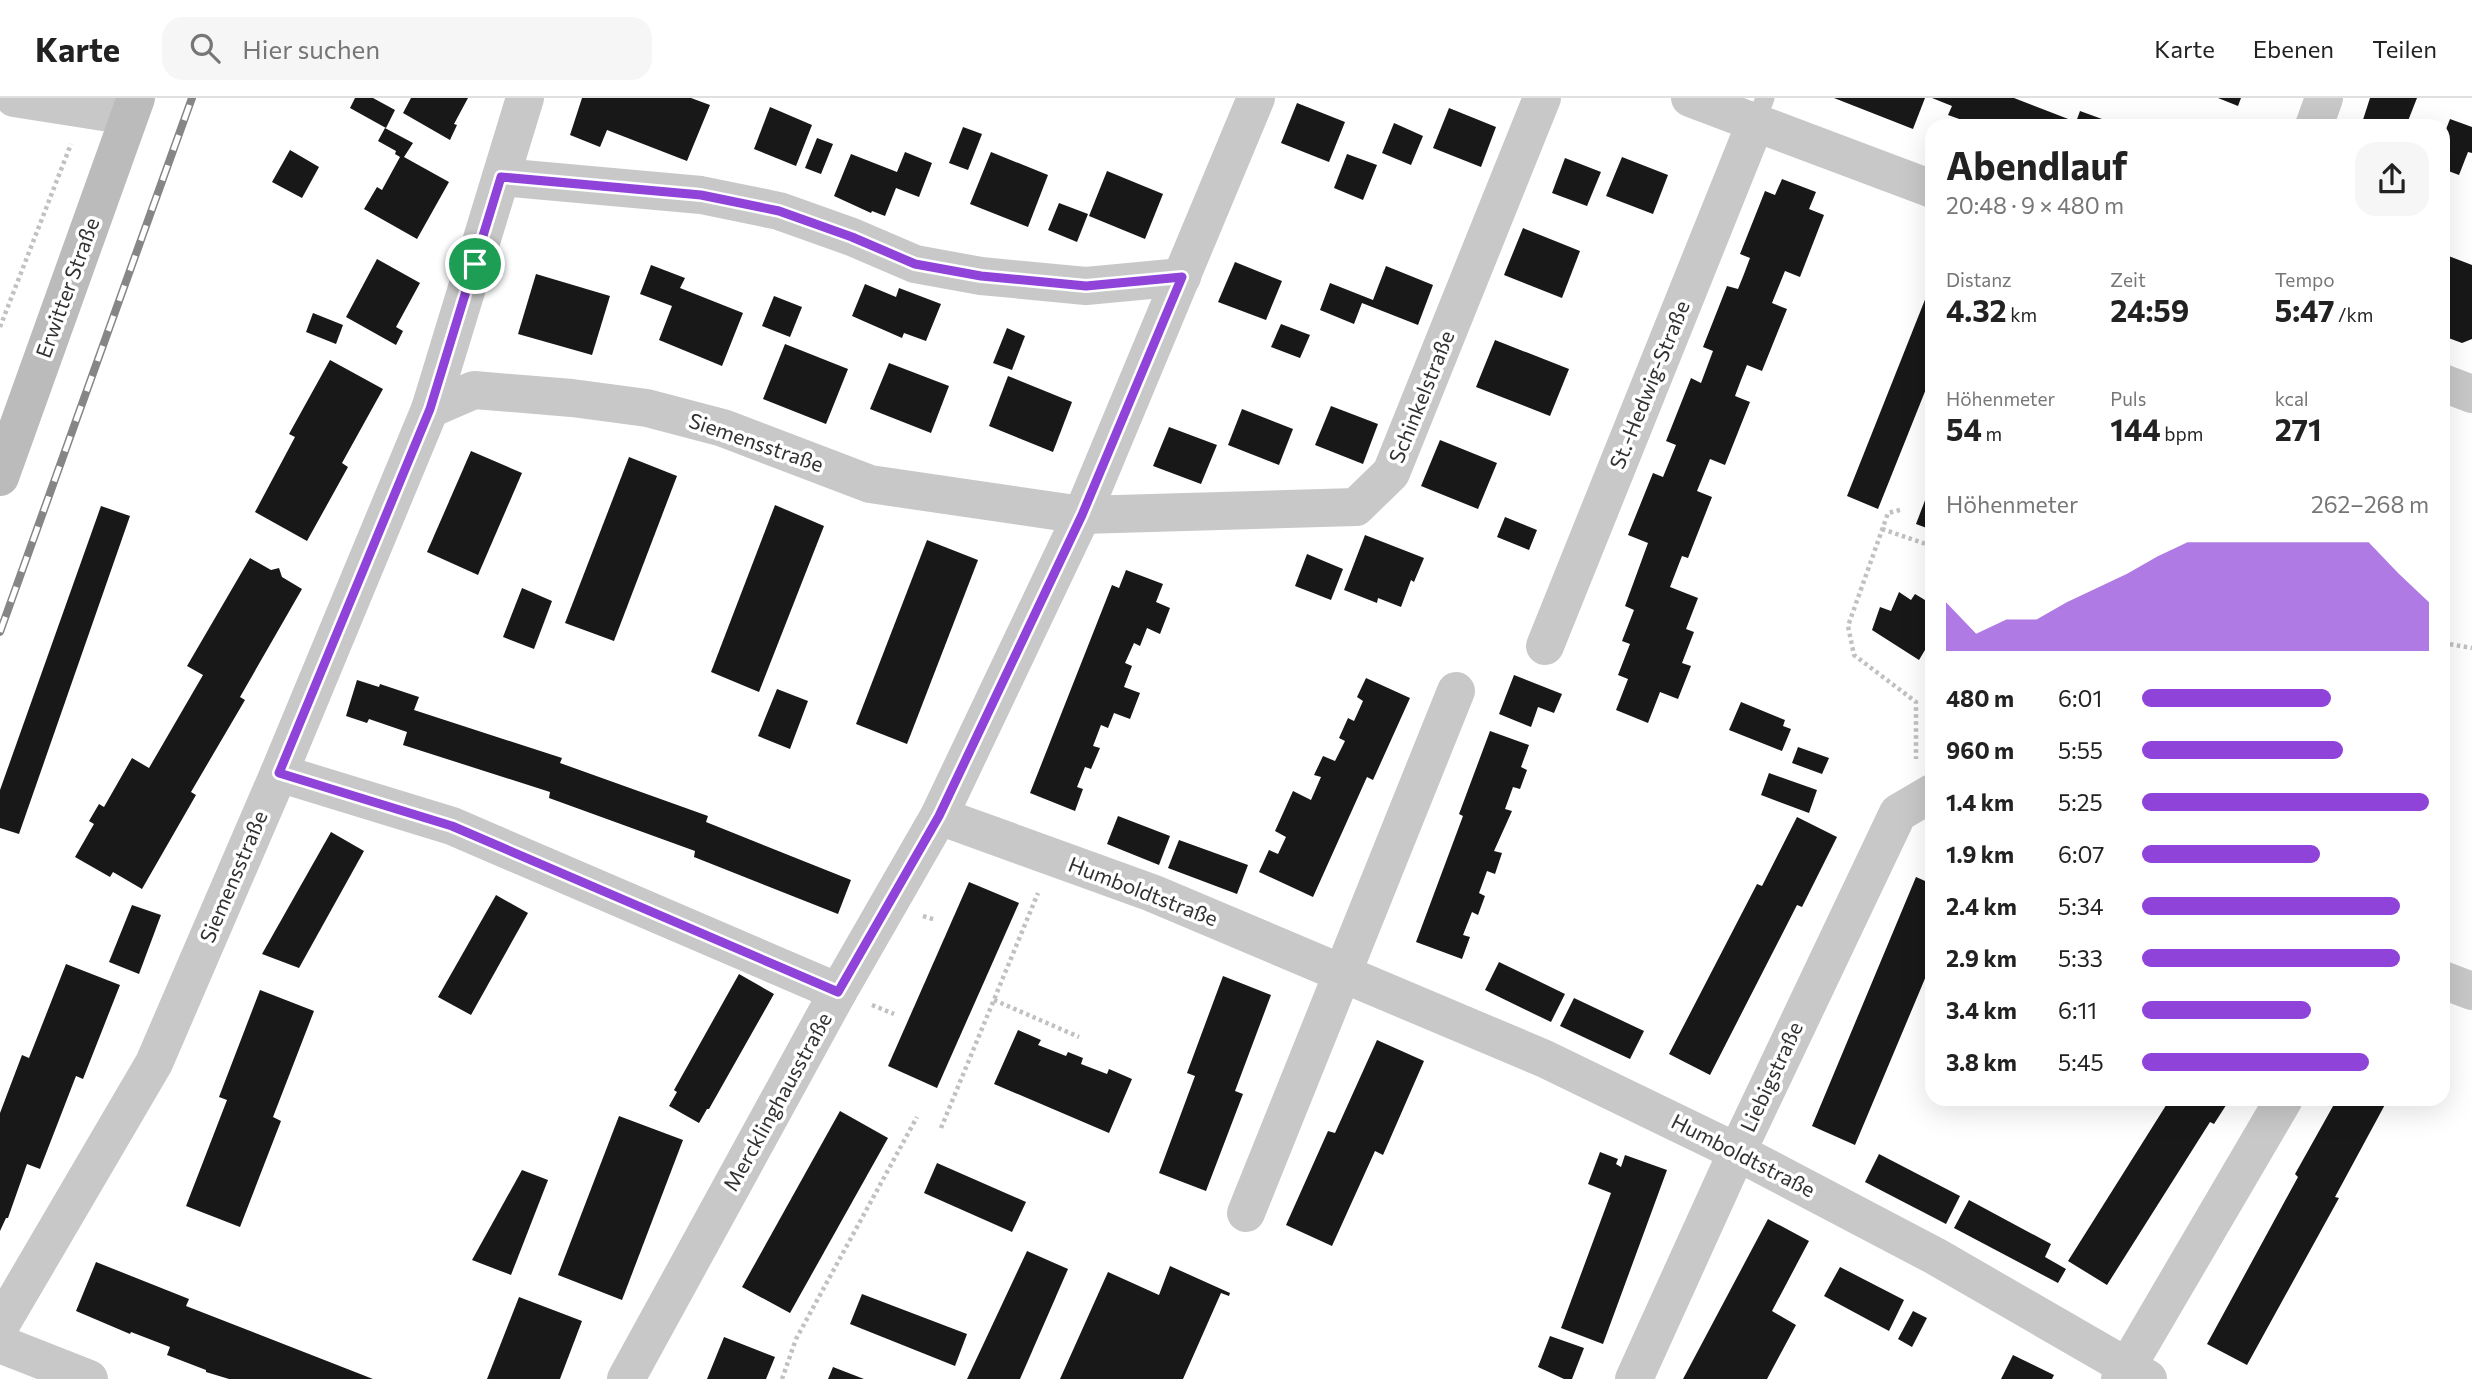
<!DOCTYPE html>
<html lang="de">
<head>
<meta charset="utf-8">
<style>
	:root { --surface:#fff; --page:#f6f6f6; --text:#222; --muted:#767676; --line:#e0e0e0; --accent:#8f43d9 }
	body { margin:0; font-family:Commissioner,sans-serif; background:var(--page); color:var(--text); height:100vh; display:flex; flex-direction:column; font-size:26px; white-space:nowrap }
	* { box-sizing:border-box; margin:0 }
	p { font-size:23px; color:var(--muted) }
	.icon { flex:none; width:38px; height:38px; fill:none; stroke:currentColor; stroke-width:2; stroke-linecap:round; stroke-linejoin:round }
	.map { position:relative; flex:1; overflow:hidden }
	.details { position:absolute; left:1925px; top:21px; width:525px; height:987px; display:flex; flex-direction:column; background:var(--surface); border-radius:21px; box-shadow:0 7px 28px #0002 }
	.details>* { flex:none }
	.pin { position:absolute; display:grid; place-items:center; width:60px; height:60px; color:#fff; margin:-30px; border:4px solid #fff; border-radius:50%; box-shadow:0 2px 7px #0007 }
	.round { display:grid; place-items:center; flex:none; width:74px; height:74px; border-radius:21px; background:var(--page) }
	.head { display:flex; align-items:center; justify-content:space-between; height:119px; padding:0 21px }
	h1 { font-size:38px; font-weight:700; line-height:52px }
	.figures { display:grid; grid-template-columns:repeat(3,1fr); gap:10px; height:119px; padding:7px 21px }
	.figures div { display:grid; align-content:center }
	.figures b { font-size:30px; font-weight:700 }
	.figures small { font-size:19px; font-weight:400 }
	.figures p { font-size:19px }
	.chart { height:196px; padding:14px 21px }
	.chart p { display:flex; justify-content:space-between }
	.chart svg { width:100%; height:126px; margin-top:7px; fill:var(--accent); opacity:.7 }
	ul { padding:0 21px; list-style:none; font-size:23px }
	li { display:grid; grid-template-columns:112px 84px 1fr; align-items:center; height:52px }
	li i { height:18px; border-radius:9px; background:var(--accent) }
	header { display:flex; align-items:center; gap:42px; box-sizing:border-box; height:98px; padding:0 35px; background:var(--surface); border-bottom:2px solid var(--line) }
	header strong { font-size:33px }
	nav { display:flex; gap:38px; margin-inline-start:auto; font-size:24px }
	.search { width:490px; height:63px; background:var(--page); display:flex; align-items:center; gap:18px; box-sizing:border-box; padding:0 24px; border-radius:21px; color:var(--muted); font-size:26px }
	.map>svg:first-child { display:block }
</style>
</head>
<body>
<header>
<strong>Karte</strong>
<div class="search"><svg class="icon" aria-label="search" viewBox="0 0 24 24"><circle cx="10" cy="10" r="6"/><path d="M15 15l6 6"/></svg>Hier suchen</div>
<nav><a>Karte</a><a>Ebenen</a><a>Teilen</a></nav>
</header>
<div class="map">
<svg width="2472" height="1281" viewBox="0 0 2472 1281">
	<rect width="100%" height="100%" fill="#fff"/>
	<g fill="#181818">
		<path d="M355,0H373L395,12L386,30L350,10Z"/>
		<path d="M411,0H468L454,26L457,27L450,42L403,15Z"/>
		<path d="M582,0H691L710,7L687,63L607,32L600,49L570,37Z"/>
		<path d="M1834,0H1925L1913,31Z"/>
		<path d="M1932,0H2014L2076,24L2080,13L2102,21L2100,28H1979L1948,17L1952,8Z"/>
		<path d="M2218,0H2241L2238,8Z"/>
		<path d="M2370,0H2417L2406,28H2361Z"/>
		<path d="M1297,5L1345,24L1329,64L1281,45Z"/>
		<path d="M770,9L812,27L796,68L754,51Z"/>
		<path d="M1449,10L1496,29L1481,69L1433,50Z"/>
		<path d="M2450,21L2472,29V55L2468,54L2459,77L2443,71V39Z"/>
		<path d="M1394,25L1423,38L1411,67L1382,55Z"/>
		<path d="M963,29L982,36L968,72L949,65Z"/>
		<path d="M385,30L413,45L404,59L449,84L417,141L364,111L377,89L382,92L400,59L395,56L396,53L378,43Z"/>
		<path d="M817,40L833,46L821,76L805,70Z"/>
		<path d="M290,52L319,69L302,100L272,84Z"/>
		<path d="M905,54L932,65L919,99L896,90L885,118L872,113L871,115L834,98L851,56L897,74Z"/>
		<path d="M991,54L1048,77L1028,129L970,106Z"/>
		<path d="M1347,56L1377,67L1363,102L1334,90Z"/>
		<path d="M1622,59L1668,77L1653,116L1606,98Z"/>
		<path d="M1565,60L1601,74L1587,108L1552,95Z"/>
		<path d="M1107,73L1163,96L1145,141L1089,118Z"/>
		<path d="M1782,81L1816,94L1809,111L1824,117L1800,179L1785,173L1772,205L1787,211L1762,273L1747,267L1741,282L1735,298L1750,304L1725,367L1710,361L1697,393L1712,399L1688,460L1682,458L1670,489L1698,500L1686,531L1694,534L1682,565L1691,568L1678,601L1660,594L1648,625L1616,612L1628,581L1618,577L1630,546L1622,543L1634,512L1625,508L1648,445L1628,437L1653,375L1663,379L1676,347L1666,343L1691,280L1701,285L1713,253L1703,249L1727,188L1738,191L1744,176L1750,160L1740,156L1765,93L1775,97Z"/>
		<path d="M1059,105L1088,116L1077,144L1048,132Z"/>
		<path d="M1523,130L1580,153L1562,200L1504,177Z"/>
		<path d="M2446,157L2472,167V241L2462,245L2443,238V163Z"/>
		<path d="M377,161L420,185L396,229L403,233L396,247L346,219Z"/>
		<path d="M1235,164L1282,183L1266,222L1218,204Z"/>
		<path d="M651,167L685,180L680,190L743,215L722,268L659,242L672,208L640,196Z"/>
		<path d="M1386,168L1433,187L1418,227L1362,205L1354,226L1320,212L1330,185L1373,202Z"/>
		<path d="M536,176L610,198L592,257L518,236Z"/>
		<path d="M1932,184V276L1878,411L1847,398Z"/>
		<path d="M865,186L896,199L899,190L941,206L926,243L904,235L902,240L852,218Z"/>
		<path d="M774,198L802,209L790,239L762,228Z"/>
		<path d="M313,215L343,227L336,246L306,234Z"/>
		<path d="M1281,226L1310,237L1300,260L1271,249Z"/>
		<path d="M1007,230L1025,238L1012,272L993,265Z"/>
		<path d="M1495,242L1569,271L1550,318L1476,289Z"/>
		<path d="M785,246L848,271L826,326L763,301Z"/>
		<path d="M330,262L383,291L342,365L348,369L307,443L255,414L295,339L289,336Z"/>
		<path d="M889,265L949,288L931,335L870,311Z"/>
		<path d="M1008,278L1072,304L1053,354L989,328Z"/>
		<path d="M1331,308L1378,326L1363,366L1315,347Z"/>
		<path d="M1242,311L1293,331L1279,367L1228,347Z"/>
		<path d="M1169,329L1217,347L1201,386L1153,368Z"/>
		<path d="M1440,342L1497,365L1478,411L1421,388Z"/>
		<path d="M471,353L522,375L478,477L427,454Z"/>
		<path d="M629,359L677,378L614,543L565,525Z"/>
		<path d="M1932,384V432L1916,426Z"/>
		<path d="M775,407L824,428L759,594L711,574Z"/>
		<path d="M101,408L130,418L19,736L0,730V692Z"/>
		<path d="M1505,419L1537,432L1529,452L1497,439Z"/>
		<path d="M1365,437L1424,460L1414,484L1411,482L1401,509L1378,500L1377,505L1344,492Z"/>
		<path d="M927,442L978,462L907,646L856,626Z"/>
		<path d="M1307,456L1343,471L1331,502L1295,488Z"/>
		<path d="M250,460L271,472L279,470L282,479L302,491L240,599L245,602L191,694L196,697L142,791L113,774L110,779L75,759L94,726L89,723L99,706L104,709L132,660L149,670L203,577L187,568Z"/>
		<path d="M1126,472L1163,486L1156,504L1170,510L1160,536L1147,530L1140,548L1134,545L1125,565L1132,568L1124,589L1140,595L1130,621L1114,615L1108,630L1101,627L1093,648L1100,650L1091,671L1085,669L1077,689L1083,691L1075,713L1030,695L1112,487L1119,490Z"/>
		<path d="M522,490L552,503L534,551L503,539Z"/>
		<path d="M1899,494L1911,502L1915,496L1930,505L1932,502V550L1928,547L1919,562L1872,532L1880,509L1891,513Z"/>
		<path d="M1514,577L1562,596L1554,615L1538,609L1531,629L1499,616Z"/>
		<path d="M1366,580L1410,600L1373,682L1367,679L1313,799L1259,774L1269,752L1278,756L1286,739L1275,733L1293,693L1311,702L1321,679L1314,677L1323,658L1335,663L1345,643L1339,640L1348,620L1354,623L1363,603L1357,599Z"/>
		<path d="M357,582L379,589L380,586L419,599L414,612L562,660L560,665L708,718L706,724L851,782L838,816L694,759L695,753L549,700L550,694L403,647L407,634L369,621L367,625L346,618Z"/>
		<path d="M777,591L808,603L790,651L758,638Z"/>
		<path d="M1741,604L1785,622L1783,628L1791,631L1782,653L1729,632Z"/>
		<path d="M1490,633L1529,647L1521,669L1527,672L1520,691L1513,689L1505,711L1512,713L1494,753L1502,755L1495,776L1487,773L1479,795L1485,798L1478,817L1472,814L1463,837L1470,839L1462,861L1416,844L1463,718L1459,716Z"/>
		<path d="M1798,649L1829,660L1822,676L1792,665Z"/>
		<path d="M1769,675L1817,692L1809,715L1761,697Z"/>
		<path d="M1118,718L1170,738L1159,767L1107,746Z"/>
		<path d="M1797,719L1837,739L1802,809L1797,807L1710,977L1669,956L1757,786L1762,788Z"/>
		<path d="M331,734L364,753L299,870L262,856Z"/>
		<path d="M1179,742L1248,767L1237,796L1168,770Z"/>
		<path d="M1916,779L1932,786V857L1927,869L1929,871L1855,1047L1812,1028Z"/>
		<path d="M969,784L1019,805L937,990L888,968Z"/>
		<path d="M496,797L528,815L471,917L438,899Z"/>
		<path d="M132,807L161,817L139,876L109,864Z"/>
		<path d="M1499,864L1565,896L1551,924L1485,892Z"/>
		<path d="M66,866L120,887L83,981L76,978L40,1071L27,1066L8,1120H6L0,1133V1015L22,957L29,960Z"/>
		<path d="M739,876L774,896L709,1011H707L699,1025L669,1008L677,994L674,992Z"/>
		<path d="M1223,878L1271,897L1235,993L1243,996L1206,1093L1159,1075L1195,978L1187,975Z"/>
		<path d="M260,892L314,913L273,1019L281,1023L240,1129L186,1108L227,1002L219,999Z"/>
		<path d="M1574,900L1644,933L1630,961L1560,928Z"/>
		<path d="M1018,932L1041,942L1038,947L1066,958L1068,954L1083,960L1081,966L1107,976L1109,971L1132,981L1109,1035L994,986Z"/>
		<path d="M1377,942L1424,963L1383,1057L1375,1053L1332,1148L1286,1127L1328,1033L1335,1035Z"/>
		<path d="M2170,1001L2175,1003L2176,1001H2230L2214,1026L2210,1024L2107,1187L2068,1163Z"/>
		<path d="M2337,1001H2388L2335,1099L2339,1100L2247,1267L2207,1246L2298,1079L2295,1076Z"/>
		<path d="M840,1013L888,1040L790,1215L742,1189Z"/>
		<path d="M619,1018L683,1042L622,1202L558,1177Z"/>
		<path d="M1600,1054L1618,1061L1616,1066L1621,1069L1625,1057L1667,1072L1603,1246L1561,1230L1611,1095L1588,1086Z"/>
		<path d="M1879,1056L1960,1098L1946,1126L1865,1084Z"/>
		<path d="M937,1065L1026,1104L1012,1134L924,1095Z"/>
		<path d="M522,1072L548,1082L511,1177L472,1162Z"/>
		<path d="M1969,1102L2051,1146L2045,1159L2066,1171L2058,1185L1954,1130Z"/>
		<path d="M1768,1121L1809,1143L1772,1213L1796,1227L1767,1281H1683Z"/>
		<path d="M1027,1153L1068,1171L1020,1281H967Z"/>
		<path d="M96,1164L189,1201L186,1208L373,1281H229L206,1274V1272L167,1257L170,1249L131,1234L130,1236L76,1213Z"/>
		<path d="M1170,1168L1230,1195L1229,1198L1221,1195L1183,1281H1060L1108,1174L1159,1197Z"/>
		<path d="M1840,1169L1904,1202L1889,1233L1824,1198Z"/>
		<path d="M862,1196L967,1236L955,1268L850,1226Z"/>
		<path d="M519,1199L582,1223L560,1281H487Z"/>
		<path d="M1913,1213L1927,1220L1912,1249L1898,1241Z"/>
		<path d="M1550,1238L1584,1250L1572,1281H1564L1538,1269Z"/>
		<path d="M724,1239L775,1259L766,1281H707Z"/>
		<path d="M2013,1257L2054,1277L2052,1281H2001Z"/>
		<path d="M833,1269L864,1281H828Z"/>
	</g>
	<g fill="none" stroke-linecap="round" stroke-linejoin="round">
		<g stroke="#c1c1c1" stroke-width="4.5" stroke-dasharray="3.5 3.5" stroke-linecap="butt">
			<path d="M0,229L71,46"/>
			<path d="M1900,412L1888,415L1848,528L1854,557L1916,604V661"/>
			<path d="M1882,431L1932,448"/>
			<path d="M2443,545L2472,550"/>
			<path d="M923,818L936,822"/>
			<path d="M994,902L1079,939"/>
			<path d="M872,907L894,916"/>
			<path d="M941,1030L1038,795"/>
			<path d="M782,1281L796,1241L917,1019"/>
		</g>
		<path stroke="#c8c8c8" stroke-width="19" d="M1755,26L1765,0"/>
		<g stroke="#c8c8c8" stroke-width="38">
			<path d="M14,0L129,18"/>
			<path d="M1690,0L1932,91"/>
			<path d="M2314,28L2324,0"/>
			<path d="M501,79L701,97L779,113L852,139L915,166L981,178L1086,188L1182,179"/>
			<path d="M2443,285L2472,296"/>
			<path d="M430,311L474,292L572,300L647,310L723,330L870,386L1082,417L1356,409L1391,375L1542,0"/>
			<path d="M1545,548L1755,26"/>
			<path d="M279,675L452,728L838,894"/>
			<path d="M939,718L1152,795L1545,961L1737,1054L1935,1158L2148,1281"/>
			<path d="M2443,882L2472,893"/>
			<path d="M1246,1115L1456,593"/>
			<path d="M0,1228L154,965L279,675L430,311L525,0"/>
			<path d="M0,1246L89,1281"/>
			<path d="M626,1281L838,894L939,718L1082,417L1256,0"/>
			<path d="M1634,1281L1737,1054L1898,715L1932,695"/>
			<path d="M2120,1281L2284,1001"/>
		</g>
		<path stroke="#bbb" stroke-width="38" d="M0,379L136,0"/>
		<defs>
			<path id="rail" d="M0,534L192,0"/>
		</defs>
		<use href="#rail" stroke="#868686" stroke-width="8"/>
		<use href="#rail" stroke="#fff" stroke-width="5" stroke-dasharray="16" stroke-linecap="butt"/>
	</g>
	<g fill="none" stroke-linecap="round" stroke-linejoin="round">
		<defs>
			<path id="route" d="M501,79L701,97L779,113L852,139L915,166L981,178L1086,188L1182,179L1082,417L939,718L838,894L452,728L279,675L430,311Z"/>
		</defs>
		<use href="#route" stroke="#fff" stroke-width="14"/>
		<use href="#route" stroke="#8f43d9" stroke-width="9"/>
	</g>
	<g text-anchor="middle" stroke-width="7" stroke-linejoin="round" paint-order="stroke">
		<g font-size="21" fill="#313131" stroke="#fff">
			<text transform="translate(68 190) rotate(-70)" y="7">Erwitter Straße</text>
			<text transform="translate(1650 287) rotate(-68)" y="7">St.-Hedwig-Straße</text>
			<text transform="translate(1422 299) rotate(-68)" y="7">Schinkelstraße</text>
			<text transform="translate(756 345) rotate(19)" y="7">Siemensstraße</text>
			<text transform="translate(234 779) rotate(-67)" y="7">Siemensstraße</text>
			<text transform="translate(1143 794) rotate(21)" y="7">Humboldtstraße</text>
			<text transform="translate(1772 979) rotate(-65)" y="7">Liebigstraße</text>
			<text transform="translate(778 1004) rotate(-61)" y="7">Mercklinghausstraße</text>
			<text transform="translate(1743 1058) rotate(27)" y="7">Humboldtstraße</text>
		</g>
	</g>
</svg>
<div class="pin" style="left:475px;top:166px;background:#1e9e55"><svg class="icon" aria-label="arrive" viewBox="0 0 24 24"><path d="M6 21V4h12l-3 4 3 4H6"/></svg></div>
<section class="details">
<div class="head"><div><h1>Abendlauf</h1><p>20:48 · 9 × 480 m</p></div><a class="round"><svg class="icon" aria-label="share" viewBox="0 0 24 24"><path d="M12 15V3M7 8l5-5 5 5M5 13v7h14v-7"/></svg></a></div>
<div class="figures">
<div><p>Distanz</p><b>4.32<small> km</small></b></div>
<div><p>Zeit</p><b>24:59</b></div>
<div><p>Tempo</p><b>5:47<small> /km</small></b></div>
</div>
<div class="figures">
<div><p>Höhenmeter</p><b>54<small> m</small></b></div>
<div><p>Puls</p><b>144<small> bpm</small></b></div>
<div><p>kcal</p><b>271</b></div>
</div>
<div class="chart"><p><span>Höhenmeter</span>262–268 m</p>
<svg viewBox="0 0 160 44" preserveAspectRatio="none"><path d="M0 44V27L10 38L20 33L30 33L40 27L50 22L60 17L70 11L80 6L90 6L100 6L110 6L120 6L130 6L140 6L150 17L160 27V44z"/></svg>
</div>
<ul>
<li><b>480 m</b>6:01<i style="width:66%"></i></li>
<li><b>960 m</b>5:55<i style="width:70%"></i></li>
<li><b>1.4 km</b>5:25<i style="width:100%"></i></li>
<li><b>1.9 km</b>6:07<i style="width:62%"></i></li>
<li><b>2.4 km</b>5:34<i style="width:90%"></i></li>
<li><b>2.9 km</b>5:33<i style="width:90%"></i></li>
<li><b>3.4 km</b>6:11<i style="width:59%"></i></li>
<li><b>3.8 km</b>5:45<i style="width:79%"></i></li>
</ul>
</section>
</div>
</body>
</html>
